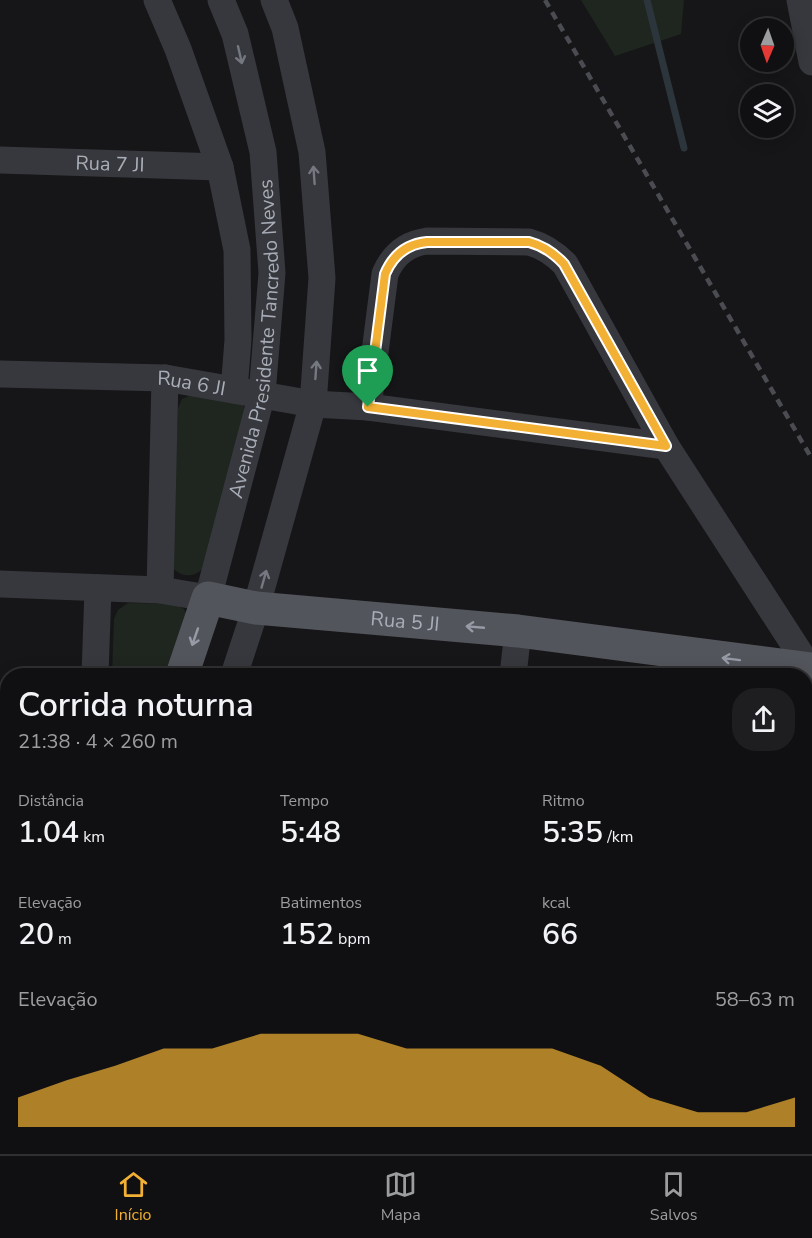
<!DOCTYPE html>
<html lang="pt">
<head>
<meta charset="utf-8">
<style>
	:root { --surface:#101012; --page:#1e1e20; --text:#f1f3f6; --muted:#9c9d9f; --line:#303032; --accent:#f2b134 }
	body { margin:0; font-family:"Nunito Sans",sans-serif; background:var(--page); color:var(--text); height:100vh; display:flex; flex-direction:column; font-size:22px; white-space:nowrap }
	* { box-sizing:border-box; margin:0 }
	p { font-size:20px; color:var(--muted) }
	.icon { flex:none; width:33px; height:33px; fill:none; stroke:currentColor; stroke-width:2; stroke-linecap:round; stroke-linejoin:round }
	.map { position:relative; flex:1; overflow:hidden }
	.panel { position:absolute; left:0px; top:668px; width:813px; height:488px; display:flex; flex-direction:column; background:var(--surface); border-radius:24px 24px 0 0; box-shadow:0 3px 15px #0003,0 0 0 2px var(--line) }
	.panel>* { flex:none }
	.needle { width:39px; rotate:182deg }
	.tools { position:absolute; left:740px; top:18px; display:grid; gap:12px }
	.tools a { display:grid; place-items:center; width:54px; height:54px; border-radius:50%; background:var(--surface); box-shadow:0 3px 15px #0003,0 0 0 2px var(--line); font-size:30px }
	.pin { position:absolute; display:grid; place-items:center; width:51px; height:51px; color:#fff; margin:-62px -26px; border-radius:50% 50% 50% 0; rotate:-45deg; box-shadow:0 0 6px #0007 }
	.pin .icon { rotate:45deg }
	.round { display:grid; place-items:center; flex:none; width:63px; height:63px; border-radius:24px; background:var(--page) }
	.overview { display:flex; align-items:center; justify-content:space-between; height:102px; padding:0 18px }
	h1 { font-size:33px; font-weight:600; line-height:45px }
	.stats { display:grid; grid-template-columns:repeat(3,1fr); gap:9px; height:102px; padding:6px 18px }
	.stats div { display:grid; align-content:center }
	.stats b { font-size:30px; font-weight:600 }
	.stats small { font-size:16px; font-weight:400 }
	.stats p { font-size:16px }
	.chart { height:168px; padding:12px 18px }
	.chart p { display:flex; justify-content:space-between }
	.chart svg { width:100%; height:108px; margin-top:6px; fill:var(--accent); opacity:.7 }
	.menu { display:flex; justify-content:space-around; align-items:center; height:84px; border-top:2px solid var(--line); background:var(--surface); font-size:16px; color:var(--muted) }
	.menu a { display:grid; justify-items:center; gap:3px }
	.menu .current { color:var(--accent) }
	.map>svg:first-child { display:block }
</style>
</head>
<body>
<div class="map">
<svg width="812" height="1154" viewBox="0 0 812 1154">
	<rect width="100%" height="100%" fill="#161618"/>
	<path fill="#222225" d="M109,1148H320L319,1154H107Z"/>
	<g fill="#1e261f">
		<path d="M581,0H684L681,34L615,56Z"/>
		<path d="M191,395L243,405L246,412L202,570C191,578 181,577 172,567L178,408L182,399Z"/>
		<path d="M128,603L175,604L184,609L186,613L171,675H112L114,619L118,610Z"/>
		<path d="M123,1148H194L192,1154H121Z"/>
	</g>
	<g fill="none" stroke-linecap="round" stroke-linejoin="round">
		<path stroke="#2c353c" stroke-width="7" d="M647,0L684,148"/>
		<g stroke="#37383d" stroke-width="27">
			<path d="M157,0L178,49L220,167L237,250L238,340L234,390"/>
			<path d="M800,0L812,62"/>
			<path id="s1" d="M0,160L220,167"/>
			<path id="s2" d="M0,374L165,378L313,404L368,407L666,446"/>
			<path d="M368,407L385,274C393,255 406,244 427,241L529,242C544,246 554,253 565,264L666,446L810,669"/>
			<path id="s3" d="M0,584L160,590L208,598L262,394L272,273L263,152L235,34L221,0"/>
			<path d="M160,590L165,378"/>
			<path d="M95,675L98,588"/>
			<path d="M234,675L256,608L313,404L322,278L312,152L285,28L274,0"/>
			<path d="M513,675L518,631"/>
			<path d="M0,795H8"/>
			<path d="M806,879L812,880"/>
			<path d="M0,1008H8"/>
			<path d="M806,1091L812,1092"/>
			<path d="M84,1154L86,1148"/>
			<path d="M346,1154L347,1148"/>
			<path d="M550,1154L551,1148"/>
		</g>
		<g stroke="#53555c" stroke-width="33">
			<path id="s4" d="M182,675L208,598L256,608L518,631L810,669L812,673"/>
			<path d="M31,1154L34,1148"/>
		</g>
		<path stroke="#4a4c52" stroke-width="4.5" stroke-dasharray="8 6" stroke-linecap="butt" d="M545,0L812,459"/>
	</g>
	<defs><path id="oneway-shaft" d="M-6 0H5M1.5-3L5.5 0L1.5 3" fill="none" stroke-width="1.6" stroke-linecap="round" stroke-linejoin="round" transform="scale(1.5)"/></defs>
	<g stroke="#757881">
		<use href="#oneway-shaft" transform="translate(240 55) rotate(77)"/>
		<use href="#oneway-shaft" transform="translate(314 175) rotate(-94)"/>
		<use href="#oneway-shaft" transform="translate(316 370) rotate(-86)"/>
		<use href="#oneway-shaft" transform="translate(264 579) rotate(-74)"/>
	</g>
	<g stroke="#979ba6">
		<use href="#oneway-shaft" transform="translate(475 627) rotate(-175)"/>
		<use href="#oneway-shaft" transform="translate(195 637) rotate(109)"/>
		<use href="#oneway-shaft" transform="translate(731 659) rotate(-173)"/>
	</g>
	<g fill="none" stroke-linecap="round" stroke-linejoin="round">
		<defs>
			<path id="route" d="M427,242H529C544,246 554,253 564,264L666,446L368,407L385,274C393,255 406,244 427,242Z"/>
		</defs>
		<use href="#route" stroke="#fff" stroke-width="12"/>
		<use href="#route" stroke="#f2b134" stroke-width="8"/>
	</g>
	<g text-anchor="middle" stroke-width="6" stroke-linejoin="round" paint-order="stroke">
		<g font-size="20" fill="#a8adb8" stroke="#111113">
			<text dy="7" stroke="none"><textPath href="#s1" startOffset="110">Rua 7 JI</textPath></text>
			<text dy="7" stroke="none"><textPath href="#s3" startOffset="474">Avenida Presidente Tancredo Neves</textPath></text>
			<text dy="7" stroke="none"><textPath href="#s2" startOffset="192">Rua 6 JI</textPath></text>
			<text dy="7" stroke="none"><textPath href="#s4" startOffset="280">Rua 5 JI</textPath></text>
		</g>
	</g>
</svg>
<div class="tools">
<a><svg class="needle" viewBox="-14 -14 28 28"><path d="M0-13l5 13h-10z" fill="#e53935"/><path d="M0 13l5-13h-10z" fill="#9c9d9f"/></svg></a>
<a><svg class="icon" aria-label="layers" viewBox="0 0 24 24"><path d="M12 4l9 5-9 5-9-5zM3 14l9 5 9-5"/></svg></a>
</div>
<div class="pin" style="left:368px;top:407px;background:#1e9e55"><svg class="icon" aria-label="arrive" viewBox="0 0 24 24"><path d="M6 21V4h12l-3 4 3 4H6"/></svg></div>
<section class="panel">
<div class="overview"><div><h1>Corrida noturna</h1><p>21:38 · 4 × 260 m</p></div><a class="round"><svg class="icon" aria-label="share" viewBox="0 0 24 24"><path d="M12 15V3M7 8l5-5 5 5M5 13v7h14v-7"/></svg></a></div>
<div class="stats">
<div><p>Distância</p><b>1.04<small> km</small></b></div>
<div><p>Tempo</p><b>5:48</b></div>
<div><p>Ritmo</p><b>5:35<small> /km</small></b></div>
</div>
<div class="stats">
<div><p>Elevação</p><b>20<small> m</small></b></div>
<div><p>Batimentos</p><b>152<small> bpm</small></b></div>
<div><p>kcal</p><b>66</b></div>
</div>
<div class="chart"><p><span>Elevação</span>58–63 m</p>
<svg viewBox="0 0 160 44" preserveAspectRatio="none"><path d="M0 44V32L10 25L20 19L30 12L40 12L50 6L60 6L70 6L80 12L90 12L100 12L110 12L120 19L130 32L140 38L150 38L160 32V44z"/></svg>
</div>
</section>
</div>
<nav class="menu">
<a class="current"><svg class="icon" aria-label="home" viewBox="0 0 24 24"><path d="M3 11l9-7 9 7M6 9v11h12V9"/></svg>Início</a>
<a><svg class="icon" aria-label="map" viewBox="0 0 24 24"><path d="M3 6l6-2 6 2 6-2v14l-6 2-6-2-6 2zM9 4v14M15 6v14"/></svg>Mapa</a>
<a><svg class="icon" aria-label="saved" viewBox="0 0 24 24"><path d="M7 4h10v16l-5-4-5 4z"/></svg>Salvos</a>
</nav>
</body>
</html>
